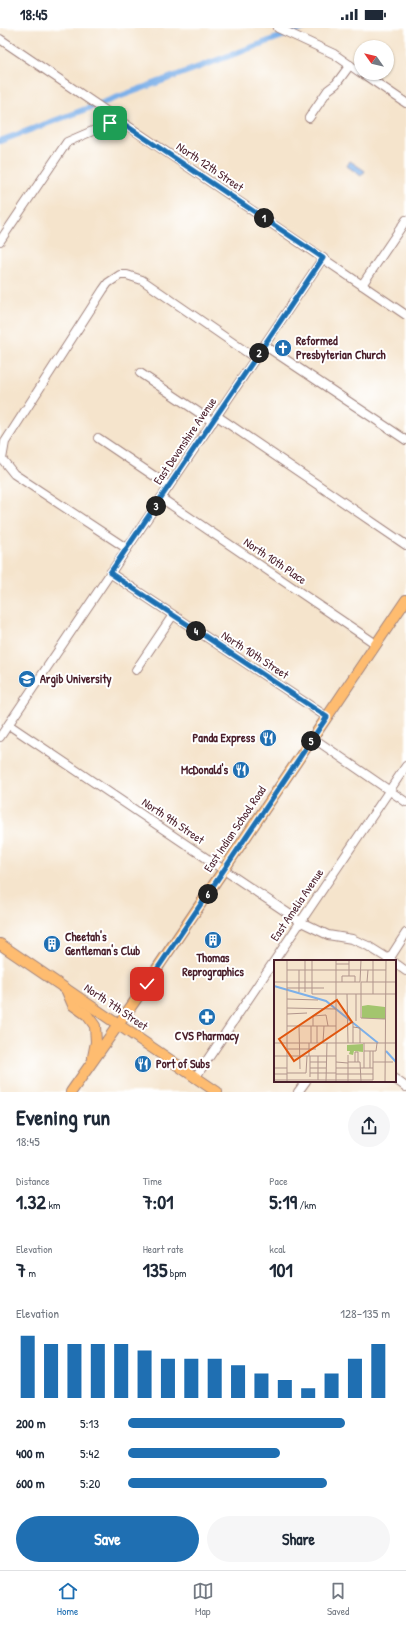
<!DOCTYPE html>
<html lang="en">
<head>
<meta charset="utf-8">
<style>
	:root { --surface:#fff; --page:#f6f6f7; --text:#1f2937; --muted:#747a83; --line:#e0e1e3; --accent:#1f6fb2 }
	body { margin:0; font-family:"Patrick Hand",sans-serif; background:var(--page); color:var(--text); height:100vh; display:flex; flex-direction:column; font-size:15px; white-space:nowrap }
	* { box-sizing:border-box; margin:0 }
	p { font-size:13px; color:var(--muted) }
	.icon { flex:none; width:22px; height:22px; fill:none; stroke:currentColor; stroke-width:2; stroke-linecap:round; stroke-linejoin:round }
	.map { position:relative; height:1064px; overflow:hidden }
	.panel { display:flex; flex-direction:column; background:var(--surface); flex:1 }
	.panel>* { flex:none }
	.needle { width:26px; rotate:304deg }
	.controls { position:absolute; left:354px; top:12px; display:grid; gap:8px }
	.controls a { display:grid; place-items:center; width:40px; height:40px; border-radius:50%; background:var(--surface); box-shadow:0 1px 3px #0004; font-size:20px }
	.pin { position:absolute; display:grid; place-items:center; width:34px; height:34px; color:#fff; margin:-17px; border-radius:8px; box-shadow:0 2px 6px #0006 }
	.km { position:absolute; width:20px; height:20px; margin:-10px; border-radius:50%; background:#222; color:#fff; font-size:11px; line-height:20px; text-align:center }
	.round { display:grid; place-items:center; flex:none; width:42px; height:42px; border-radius:21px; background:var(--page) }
	.overview { display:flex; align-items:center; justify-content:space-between; height:68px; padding:0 16px }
	h1 { font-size:22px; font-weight:700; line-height:30px }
	.stats { display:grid; grid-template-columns:repeat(3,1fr); gap:6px; height:68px; padding:4px 16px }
	.stats div { display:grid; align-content:center }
	.stats b { font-size:20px; font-weight:700 }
	.stats small { font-size:11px; font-weight:400 }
	.stats p { font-size:11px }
	.chart { height:112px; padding:8px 16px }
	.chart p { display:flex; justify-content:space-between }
	.chart svg { width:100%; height:72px; margin-top:4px; stroke:var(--accent); stroke-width:6 }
	.cta { display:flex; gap:8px; margin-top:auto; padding:8px 16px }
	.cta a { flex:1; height:46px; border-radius:24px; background:var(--accent); color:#fff; font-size:16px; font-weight:700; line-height:46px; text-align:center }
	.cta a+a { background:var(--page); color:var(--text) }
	ul { padding:0 16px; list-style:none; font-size:13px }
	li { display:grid; grid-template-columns:64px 48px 1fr; align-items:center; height:30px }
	li i { height:10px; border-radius:5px; background:var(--accent) }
	.status { display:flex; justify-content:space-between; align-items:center; height:28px; padding:0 20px; background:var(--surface); direction:ltr }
	.status svg { height:11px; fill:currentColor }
	.menu { display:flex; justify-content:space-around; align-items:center; height:56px; border-top:1px solid var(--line); background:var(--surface); font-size:11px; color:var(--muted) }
	.menu a { display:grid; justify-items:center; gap:2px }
	.menu .current { color:var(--accent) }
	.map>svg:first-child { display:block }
</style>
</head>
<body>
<div class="status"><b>18:45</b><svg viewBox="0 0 49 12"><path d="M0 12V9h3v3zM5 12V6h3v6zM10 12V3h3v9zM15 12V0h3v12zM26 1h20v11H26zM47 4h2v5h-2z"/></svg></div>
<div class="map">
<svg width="406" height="1064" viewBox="0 0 406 1064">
	<rect width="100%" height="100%" fill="#fff"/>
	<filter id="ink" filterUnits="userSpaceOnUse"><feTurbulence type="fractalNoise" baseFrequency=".025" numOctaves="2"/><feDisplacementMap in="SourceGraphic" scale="8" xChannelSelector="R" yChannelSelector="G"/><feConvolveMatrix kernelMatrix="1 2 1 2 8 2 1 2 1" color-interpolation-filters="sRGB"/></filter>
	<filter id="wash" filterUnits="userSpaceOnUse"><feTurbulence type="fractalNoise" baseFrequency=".012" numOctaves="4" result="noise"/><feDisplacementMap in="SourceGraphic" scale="16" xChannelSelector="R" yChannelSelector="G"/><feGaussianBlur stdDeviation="0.9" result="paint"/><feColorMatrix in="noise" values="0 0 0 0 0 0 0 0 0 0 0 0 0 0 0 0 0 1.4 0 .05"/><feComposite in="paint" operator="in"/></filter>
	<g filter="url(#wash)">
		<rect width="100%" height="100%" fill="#f5e4cc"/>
		<path fill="#7db0e9" stroke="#64688a" d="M350,133L365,143L361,148L347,138Z"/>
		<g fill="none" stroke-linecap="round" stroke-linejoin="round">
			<path stroke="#7db0e9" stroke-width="6" d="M0,113L304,0"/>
		</g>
	</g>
	<g filter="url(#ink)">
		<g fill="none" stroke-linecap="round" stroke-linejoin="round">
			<defs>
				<g id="minor">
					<path d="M278,0L334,26L361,45"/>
					<path d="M0,11L406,287"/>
					<path d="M362,45L406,75"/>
					<path d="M309,90L328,62L336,56L350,37"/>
					<path d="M0,213L67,114L118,92"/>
					<path d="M362,257L406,192"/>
					<path d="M264,317L406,412"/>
					<path d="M140,345L213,394"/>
					<path d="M217,388L406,517"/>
					<path d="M98,410L169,458"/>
					<path d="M161,470L376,616"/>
					<path d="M126,520L14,446L2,431L5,414L103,262L108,255L120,247H127L142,252L255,330"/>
					<path d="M110,545L327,689"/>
					<path d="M136,642L173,587"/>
					<path d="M9,697L301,894L328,907L352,911L368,918L392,933"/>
					<path d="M0,709L323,230"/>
					<path d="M313,710L406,774"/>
					<path d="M388,933L406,905"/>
					<path d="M395,935L406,943"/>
					<path d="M195,1050L406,738"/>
					<path d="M395,1051L406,1059"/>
					<path d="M298,1064L306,1053"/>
				</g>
				<g id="major">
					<path d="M0,916L217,1064"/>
					<path d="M66,961L73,977L87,987L95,998L96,1014L93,1029"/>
					<path d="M71,1064L137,970L406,572"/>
				</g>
			</defs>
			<use href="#minor" stroke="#a0827c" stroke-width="10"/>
			<use href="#major" stroke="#a0827c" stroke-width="12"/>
			<use href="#minor" stroke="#fff" stroke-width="8"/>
			<use href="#major" stroke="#febc70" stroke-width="10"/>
		</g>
	</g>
	<g fill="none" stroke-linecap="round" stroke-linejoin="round" filter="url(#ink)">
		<defs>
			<path id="route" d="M110,95L118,92L323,230L110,545L327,689L147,956"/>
		</defs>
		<use href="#route" stroke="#fff" stroke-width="8"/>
		<use href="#route" stroke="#1f6fb2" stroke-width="5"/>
	</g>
	<defs>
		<symbol id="church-disc" viewBox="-11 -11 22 22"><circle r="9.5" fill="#1f6fb2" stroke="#fff"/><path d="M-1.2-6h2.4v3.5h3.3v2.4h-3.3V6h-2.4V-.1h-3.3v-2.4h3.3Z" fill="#fff"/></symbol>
		<symbol id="school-disc" viewBox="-11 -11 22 22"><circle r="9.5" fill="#1f6fb2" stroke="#fff"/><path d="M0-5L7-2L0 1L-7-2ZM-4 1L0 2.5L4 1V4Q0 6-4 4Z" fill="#fff"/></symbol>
		<symbol id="restaurant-disc" viewBox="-11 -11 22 22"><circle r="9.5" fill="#1f6fb2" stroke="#fff"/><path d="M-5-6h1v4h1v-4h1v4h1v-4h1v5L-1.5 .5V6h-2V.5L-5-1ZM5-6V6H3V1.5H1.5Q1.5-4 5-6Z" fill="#fff"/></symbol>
		<symbol id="building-disc" viewBox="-11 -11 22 22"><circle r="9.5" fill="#1f6fb2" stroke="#fff"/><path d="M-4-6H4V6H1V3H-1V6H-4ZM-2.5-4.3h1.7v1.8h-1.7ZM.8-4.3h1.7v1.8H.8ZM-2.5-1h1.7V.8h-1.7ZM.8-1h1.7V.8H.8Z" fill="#fff"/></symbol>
		<symbol id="pharmacy-disc" viewBox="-11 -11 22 22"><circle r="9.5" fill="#1f6fb2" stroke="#fff"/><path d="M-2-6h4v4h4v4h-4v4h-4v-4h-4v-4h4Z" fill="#fff"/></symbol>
	</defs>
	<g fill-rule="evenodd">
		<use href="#church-disc" x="273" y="310" width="20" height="20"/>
		<use href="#school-disc" x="17" y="641" width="20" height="20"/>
		<use href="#restaurant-disc" x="258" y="700" width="20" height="20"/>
		<use href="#restaurant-disc" x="231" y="732" width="20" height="20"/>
		<use href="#building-disc" x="203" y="902" width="20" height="20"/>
		<use href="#building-disc" x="42" y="906" width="20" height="20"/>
		<use href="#pharmacy-disc" x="197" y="979" width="20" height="20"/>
		<use href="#restaurant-disc" x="133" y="1026" width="20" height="20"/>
	</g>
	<g text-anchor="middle" stroke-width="4" stroke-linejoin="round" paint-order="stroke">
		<g font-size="12" fill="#4a1f2b" stroke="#fff">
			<text transform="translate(210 139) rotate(34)" y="4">North 12th Street</text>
			<text transform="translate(185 413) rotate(-56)" y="4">East Devonshire Avenue</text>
			<text transform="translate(275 533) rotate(34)" y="4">North 10th Place</text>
			<text transform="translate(255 627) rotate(33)" y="4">North 10th Street</text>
			<text transform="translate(173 793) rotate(34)" y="4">North 9th Street</text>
			<text transform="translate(235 801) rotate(-56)" y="4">East Indian School Road</text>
			<text transform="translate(297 877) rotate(-56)" y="4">East Amelia Avenue</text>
			<text transform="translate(116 979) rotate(34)" y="4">North 7th Street</text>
		</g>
		<g font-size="12" font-weight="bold" fill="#4a1f2b" stroke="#fff" text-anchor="start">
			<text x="296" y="317">Reformed<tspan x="296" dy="14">Presbyterian Church</tspan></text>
			<text x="40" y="655">Argib University</text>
			<text x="255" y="714" text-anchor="end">Panda Express</text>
			<text x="228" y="746" text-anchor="end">McDonald's</text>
			<text x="65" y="913">Cheetah's<tspan x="65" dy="14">Gentleman's Club</tspan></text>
			<text x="213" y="934" text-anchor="middle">Thomas<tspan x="213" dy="14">Reprographics</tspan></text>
			<text x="207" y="1012" text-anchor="middle">CVS Pharmacy</text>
			<text x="156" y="1040">Port of Subs</text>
		</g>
	</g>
	<g transform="translate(274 932)">
		<rect width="122" height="122" fill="#f5e4cc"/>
		<path d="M94,45L111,47V59L88,58V46ZM89,84V92L80,91L79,95L75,94L76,91H73V85Z" fill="#a3c56e"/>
		<path fill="none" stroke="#7db0e9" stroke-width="2" d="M0,26L52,41L104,83M112,91L122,102"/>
		<path fill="none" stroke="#b1958c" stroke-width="1" d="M38,0V34H122M62,4H75M13,10H112M25,10V32M75,16V0M0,22H86L87,0M68,22V16H81V22M93,22L94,10M13,28H50M31,32V0M73,34L74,83M87,34V58L111,59M87,34V22H122M99,34V0M13,39L44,40M13,48L62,49M13,54L33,53M82,61V34M13,66H62M25,66L26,109M37,66V83M39,66V56L52,55L54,66M79,67L86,68V83M0,83H122M43,83V66M49,83L50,66M79,83V62M13,89H42M90,91H102L103,83M0,96H13M13,96H62M35,96V83M36,102H53M62,102L74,103M74,102H86L87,121M81,102V92H84V102M99,102H119M0,108H13M36,108H52M62,108H99M90,108V83M96,108V91M13,113H32L33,96M36,113H62M0,114H13M62,114H99M36,117V96M0,120H13M13,120H62M44,120V96M62,120H99V91M52,121L53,83M74,121V95M13,122V0M62,122V0M111,122L112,0"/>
		<path fill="#e0560e" fill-opacity="0.15" stroke="#e0560e" stroke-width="2" d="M63,40L78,62L20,101L5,79Z"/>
		<rect width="122" height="122" fill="none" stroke="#4a1f2b" stroke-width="2"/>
	</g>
</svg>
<div class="controls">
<a><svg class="needle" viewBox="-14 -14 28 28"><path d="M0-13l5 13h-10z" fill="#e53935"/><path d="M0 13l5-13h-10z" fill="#747a83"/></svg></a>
</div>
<div class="pin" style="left:110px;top:95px;background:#1e9e55"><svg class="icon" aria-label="arrive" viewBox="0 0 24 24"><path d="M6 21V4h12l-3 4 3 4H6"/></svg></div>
<div class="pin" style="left:147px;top:956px;background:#d93025"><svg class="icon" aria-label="check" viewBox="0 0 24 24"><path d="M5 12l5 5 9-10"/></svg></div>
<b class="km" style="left:264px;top:190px">1</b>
<b class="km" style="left:259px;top:325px">2</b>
<b class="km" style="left:156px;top:478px">3</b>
<b class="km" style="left:196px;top:603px">4</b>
<b class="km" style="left:311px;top:713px">5</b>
<b class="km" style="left:208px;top:866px">6</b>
</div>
<section class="panel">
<div class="overview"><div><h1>Evening run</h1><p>18:45</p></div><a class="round"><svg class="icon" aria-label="share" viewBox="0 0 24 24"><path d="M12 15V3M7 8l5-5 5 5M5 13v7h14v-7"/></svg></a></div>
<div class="stats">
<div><p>Distance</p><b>1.32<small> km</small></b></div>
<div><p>Time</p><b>7:01</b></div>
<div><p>Pace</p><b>5:19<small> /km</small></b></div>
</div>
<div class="stats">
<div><p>Elevation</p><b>7<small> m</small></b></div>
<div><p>Heart rate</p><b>135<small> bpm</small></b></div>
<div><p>kcal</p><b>101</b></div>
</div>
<div class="chart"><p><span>Elevation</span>128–135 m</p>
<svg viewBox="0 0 160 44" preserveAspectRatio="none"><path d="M5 44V6M15 44V11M25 44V11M35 44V11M45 44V11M55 44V15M65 44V20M75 44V20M85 44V20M95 44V24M105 44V29M115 44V33M125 44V38M135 44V29M145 44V20M155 44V11"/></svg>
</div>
<ul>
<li><b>200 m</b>5:13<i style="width:83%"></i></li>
<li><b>400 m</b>5:42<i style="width:58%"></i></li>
<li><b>600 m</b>5:20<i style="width:76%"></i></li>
</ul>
<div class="cta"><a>Save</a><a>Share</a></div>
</section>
<nav class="menu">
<a class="current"><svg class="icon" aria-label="home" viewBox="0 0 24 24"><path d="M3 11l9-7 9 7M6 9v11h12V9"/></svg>Home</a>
<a><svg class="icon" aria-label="map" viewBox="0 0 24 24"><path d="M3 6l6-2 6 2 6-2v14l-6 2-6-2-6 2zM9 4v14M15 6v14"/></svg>Map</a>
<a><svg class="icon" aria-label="saved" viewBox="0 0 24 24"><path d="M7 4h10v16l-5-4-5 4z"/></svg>Saved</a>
</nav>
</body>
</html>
